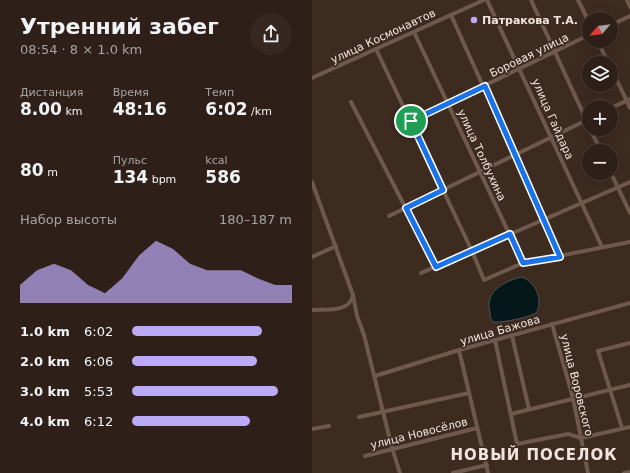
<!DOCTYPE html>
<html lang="ru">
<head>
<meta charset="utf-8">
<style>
	:root { --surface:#2e2018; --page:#362821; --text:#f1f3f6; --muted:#a7a3a2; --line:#493e37; --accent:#bbaaf6 }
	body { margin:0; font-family:"DejaVu Sans",sans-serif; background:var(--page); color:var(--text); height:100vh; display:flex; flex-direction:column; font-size:15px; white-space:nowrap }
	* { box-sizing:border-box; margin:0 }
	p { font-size:13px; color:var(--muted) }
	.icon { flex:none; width:22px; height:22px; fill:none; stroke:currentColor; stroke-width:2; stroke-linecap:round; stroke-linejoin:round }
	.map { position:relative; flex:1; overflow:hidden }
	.side { display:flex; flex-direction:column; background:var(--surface); width:312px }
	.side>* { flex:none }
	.needle { width:26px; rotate:242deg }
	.tools { position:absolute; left:270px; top:12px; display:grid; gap:8px }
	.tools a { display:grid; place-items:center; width:36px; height:36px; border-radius:50%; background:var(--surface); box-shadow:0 4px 16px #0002,0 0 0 1px var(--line); font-size:20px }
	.pin { position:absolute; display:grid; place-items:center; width:34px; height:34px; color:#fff; margin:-17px; border:2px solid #fff; border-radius:50%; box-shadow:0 1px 4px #0007 }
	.round { display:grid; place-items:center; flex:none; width:42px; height:42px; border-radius:21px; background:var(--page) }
	.head { display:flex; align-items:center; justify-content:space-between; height:68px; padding:0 20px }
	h1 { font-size:22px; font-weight:700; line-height:30px }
	.stats { display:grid; grid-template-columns:repeat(3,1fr); gap:6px; height:68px; padding:4px 20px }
	.stats div { display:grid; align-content:center }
	.stats b { font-size:17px; font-weight:700 }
	.stats small { font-size:11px; font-weight:400 }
	.stats p { font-size:11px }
	.chart { height:112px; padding:8px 20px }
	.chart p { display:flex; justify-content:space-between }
	.chart svg { width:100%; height:72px; margin-top:4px; fill:var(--accent); opacity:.7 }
	ul { padding:0 20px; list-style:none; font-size:13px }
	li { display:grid; grid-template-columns:64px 48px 1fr; align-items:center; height:30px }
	li i { height:10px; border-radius:5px; background:var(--accent) }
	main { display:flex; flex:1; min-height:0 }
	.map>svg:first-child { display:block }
</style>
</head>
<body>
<main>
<section class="side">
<div class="head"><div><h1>Утренний забег</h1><p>08:54 · 8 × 1.0 km</p></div><a class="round"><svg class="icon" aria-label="share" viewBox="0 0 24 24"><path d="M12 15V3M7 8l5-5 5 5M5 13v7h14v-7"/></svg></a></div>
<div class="stats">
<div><p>Дистанция</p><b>8.00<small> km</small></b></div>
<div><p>Время</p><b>48:16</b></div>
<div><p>Темп</p><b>6:02<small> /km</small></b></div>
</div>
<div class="stats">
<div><b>80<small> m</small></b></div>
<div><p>Пульс</p><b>134<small> bpm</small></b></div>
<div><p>kcal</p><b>586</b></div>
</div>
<div class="chart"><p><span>Набор высоты</span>180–187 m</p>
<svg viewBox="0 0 160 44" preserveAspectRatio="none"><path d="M0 44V33L10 24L20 20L30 24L40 33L50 38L60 29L70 15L80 6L90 11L100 20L110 24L120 24L130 24L140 29L150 33L160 33V44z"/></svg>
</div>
<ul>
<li><b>1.0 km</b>6:02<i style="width:81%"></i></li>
<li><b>2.0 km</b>6:06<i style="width:78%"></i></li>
<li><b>3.0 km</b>5:53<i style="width:91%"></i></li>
<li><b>4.0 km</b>6:12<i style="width:74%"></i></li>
</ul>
</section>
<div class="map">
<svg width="318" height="473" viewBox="0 0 318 473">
	<rect width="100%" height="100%" fill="#3e2b20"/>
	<path fill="#061719" stroke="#4d5554" d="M210,277C223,281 231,299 225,312C220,317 190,323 181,322L178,317C179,311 176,307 177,302C179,288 198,279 210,277Z"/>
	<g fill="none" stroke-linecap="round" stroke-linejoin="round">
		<g stroke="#6f594d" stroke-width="4">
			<path d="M175,0L290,247"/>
			<path d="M219,0L277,126"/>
			<path d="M266,0L277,22"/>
			<path d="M315,0L318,7"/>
			<path d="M139,15L248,257"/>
			<path d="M299,25L318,16"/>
			<path d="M102,32L211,263"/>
			<path d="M286,41L296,63"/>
			<path d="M64,49L160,251L172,280L211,263L318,242"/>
			<path d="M299,68L318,108"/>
			<path d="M0,78L172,0"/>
			<path d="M39,102L124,267"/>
			<path d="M299,108L318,99"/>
			<path d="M99,121L277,35"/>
			<path d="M278,129L289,151"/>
			<path d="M299,173L318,213"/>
			<path d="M0,182L41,295C38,313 14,309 0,310"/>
			<path d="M77,216L277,119"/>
			<path d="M0,257L24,246"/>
			<path d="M109,273L318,182"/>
			<path d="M41,295L45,316L52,335L80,448L88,473"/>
			<path d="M240,324L261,398L276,473"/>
			<path d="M200,336L217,409"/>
			<path d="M183,340L205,444L256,434L269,438L318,427"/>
			<path d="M147,350L176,473"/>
			<path d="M63,376L147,350L318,303"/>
			<path d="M199,414L318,385"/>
			<path d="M47,417L157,393"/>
			<path d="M310,428L286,351L318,343"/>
			<path d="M0,429L17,426"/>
			<path d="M53,456L165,428"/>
			<path d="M141,473L175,465"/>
			<path d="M312,473L318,472"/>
		</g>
	</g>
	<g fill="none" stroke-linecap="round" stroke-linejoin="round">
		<defs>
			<path id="route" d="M173,86L248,257L211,263L198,234L124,267L94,208L131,190L99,121Z"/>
		</defs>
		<use href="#route" stroke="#fff" stroke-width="8"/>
		<use href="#route" stroke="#1a73e8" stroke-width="5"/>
	</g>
	<circle fill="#bbaaf6" stroke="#3e2b20" stroke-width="1.5" cx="162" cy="20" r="4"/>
	<g text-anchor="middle" stroke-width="3.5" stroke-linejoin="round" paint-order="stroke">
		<g font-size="11" font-weight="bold" fill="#f2e5de" stroke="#3e2b20" text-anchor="start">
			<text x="170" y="24">Патракова Т.А.</text>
		</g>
		<g font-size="11" fill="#f2e5de" stroke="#3e2b20">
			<text transform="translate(71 36) rotate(-25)" y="4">улица Космонавтов</text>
			<text transform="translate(217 55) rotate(-26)" y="4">Боровая улица</text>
			<text transform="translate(241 119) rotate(66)" y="4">улица Гайдара</text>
			<text transform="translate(170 155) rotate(65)" y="4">улица Толбухина</text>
			<text transform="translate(188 330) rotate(-16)" y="4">улица Бажова</text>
			<text transform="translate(265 385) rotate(76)" y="4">улица Воровского</text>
			<text transform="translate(107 433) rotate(-14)" y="4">улица Новосёлов</text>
		</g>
		<g font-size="15" font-weight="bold" letter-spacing="1" fill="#f2e5de" stroke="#3e2b20">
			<text x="222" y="460">НОВЫЙ ПОСЕЛОК</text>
		</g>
	</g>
</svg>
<div class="tools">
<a><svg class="needle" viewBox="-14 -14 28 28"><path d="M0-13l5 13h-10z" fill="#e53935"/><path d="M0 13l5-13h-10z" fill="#a7a3a2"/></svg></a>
<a><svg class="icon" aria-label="layers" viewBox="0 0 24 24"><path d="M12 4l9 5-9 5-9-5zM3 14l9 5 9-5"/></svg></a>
<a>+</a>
<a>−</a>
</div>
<div class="pin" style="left:99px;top:121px;background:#1e9e55"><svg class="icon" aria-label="arrive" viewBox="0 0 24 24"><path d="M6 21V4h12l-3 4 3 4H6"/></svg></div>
</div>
</main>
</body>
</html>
